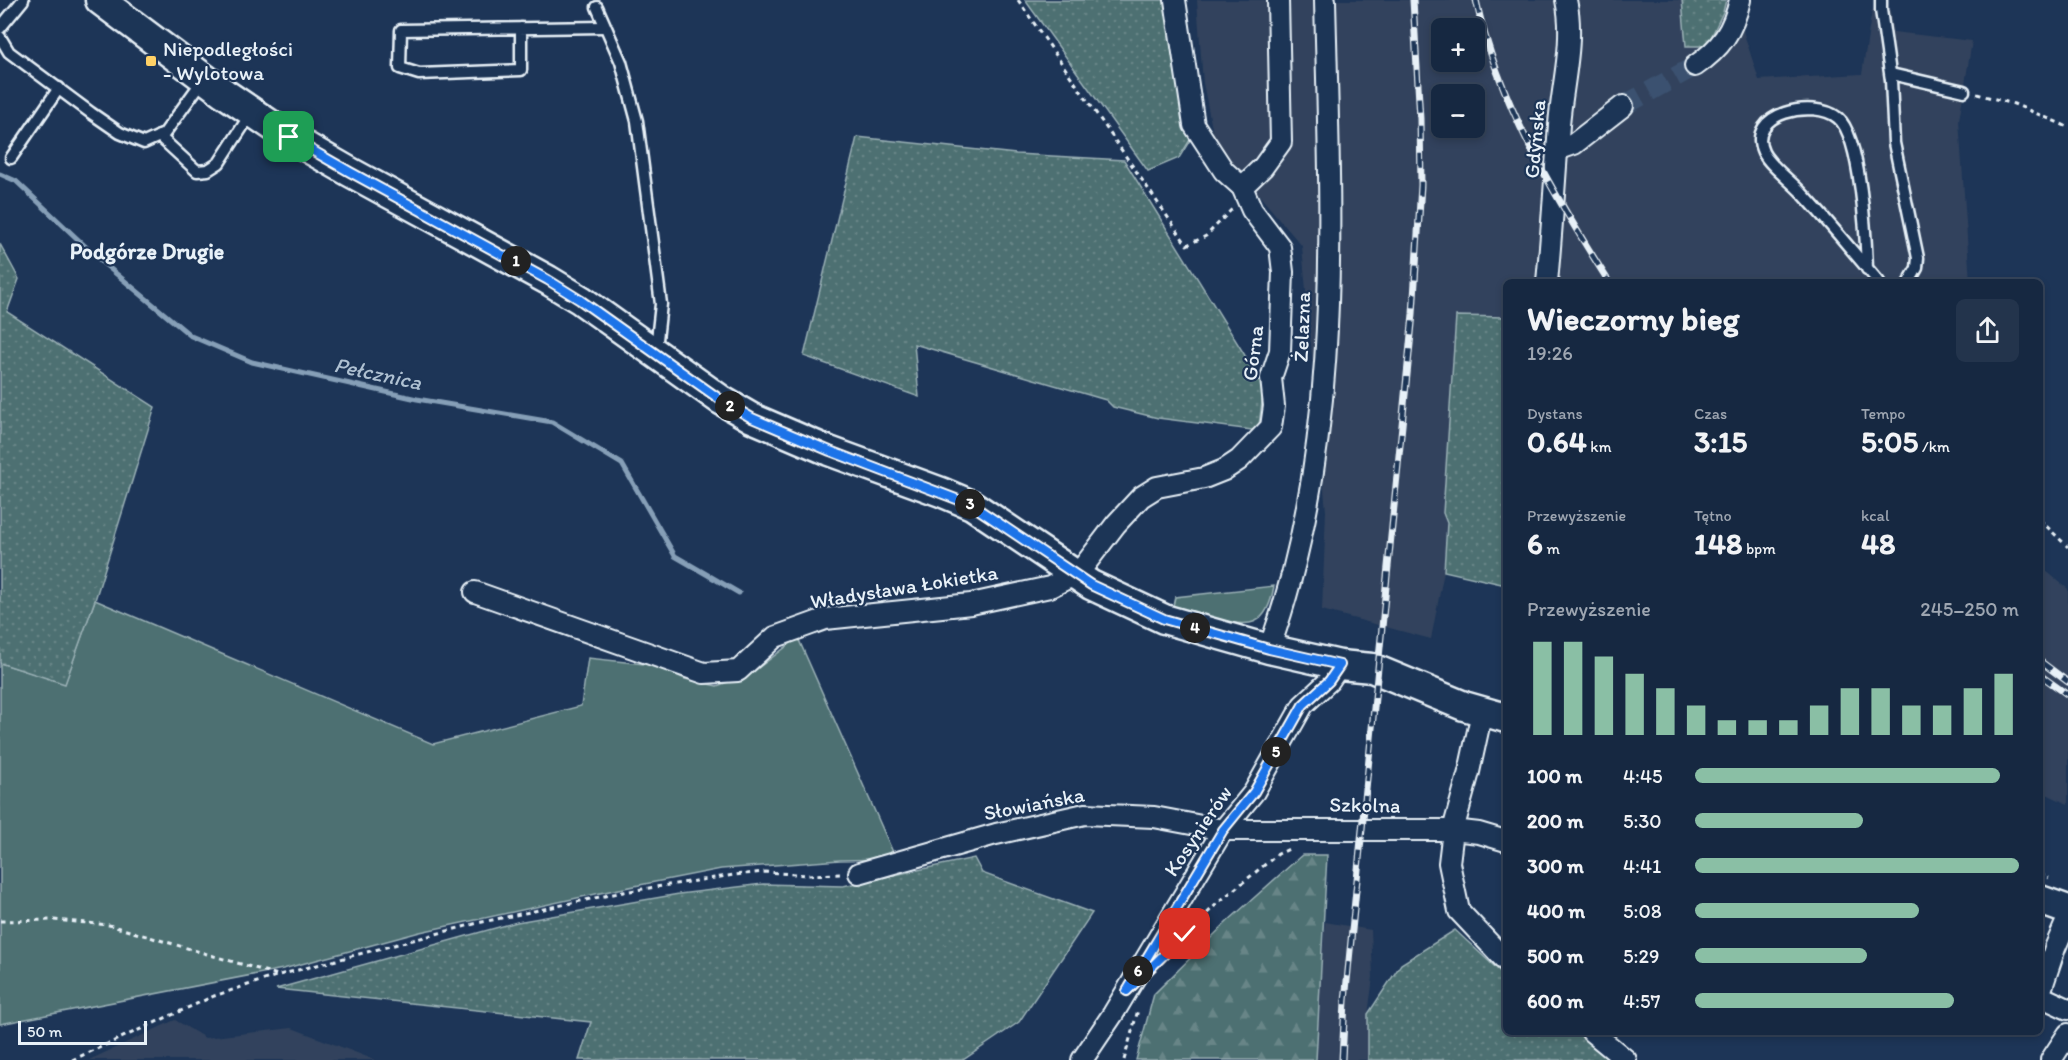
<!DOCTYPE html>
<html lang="pl">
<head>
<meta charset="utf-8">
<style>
	:root { --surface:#162841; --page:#23344c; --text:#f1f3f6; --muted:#9ea6b1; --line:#35445a; --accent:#8abfa5 }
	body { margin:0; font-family:Itim,sans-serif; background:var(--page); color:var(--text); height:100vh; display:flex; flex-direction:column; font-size:22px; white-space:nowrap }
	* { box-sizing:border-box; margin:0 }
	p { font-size:20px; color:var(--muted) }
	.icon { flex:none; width:33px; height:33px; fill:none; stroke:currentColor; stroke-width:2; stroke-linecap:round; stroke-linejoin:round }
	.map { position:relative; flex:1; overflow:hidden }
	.details { position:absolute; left:1503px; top:279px; width:540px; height:756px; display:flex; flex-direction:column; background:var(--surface); border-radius:9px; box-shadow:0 3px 9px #0003,0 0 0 2px var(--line) }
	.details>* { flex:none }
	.fabs { position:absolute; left:1431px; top:18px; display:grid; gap:12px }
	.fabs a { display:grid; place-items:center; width:54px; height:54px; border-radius:9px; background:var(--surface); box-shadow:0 3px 9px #0003,0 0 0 2px var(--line); font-size:30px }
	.scale { position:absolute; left:18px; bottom:15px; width:129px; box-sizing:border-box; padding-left:6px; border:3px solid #e8f1f8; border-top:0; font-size:16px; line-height:21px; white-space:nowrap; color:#e8f1f8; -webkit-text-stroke:4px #1d3557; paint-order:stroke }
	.pin { position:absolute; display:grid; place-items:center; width:51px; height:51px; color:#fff; margin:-26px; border-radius:12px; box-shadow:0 3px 9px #0006 }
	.km { position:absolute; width:30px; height:30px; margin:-15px; border-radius:50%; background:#222; color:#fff; font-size:16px; line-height:30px; text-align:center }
	.round { display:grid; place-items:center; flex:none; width:63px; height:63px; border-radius:9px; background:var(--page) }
	.summary { display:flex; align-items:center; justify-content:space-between; height:102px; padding:0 24px }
	h1 { font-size:33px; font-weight:800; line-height:45px }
	.stats { display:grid; grid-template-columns:repeat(3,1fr); gap:9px; height:102px; padding:6px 24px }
	.stats div { display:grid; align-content:center }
	.stats b { font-size:30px; font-weight:800 }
	.stats small { font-size:16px; font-weight:400 }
	.stats p { font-size:16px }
	.chart { height:168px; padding:12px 24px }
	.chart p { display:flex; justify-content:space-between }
	.chart svg { width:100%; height:108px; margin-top:6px; stroke:var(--accent); stroke-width:6 }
	ul { padding:0 24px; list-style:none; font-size:20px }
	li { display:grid; grid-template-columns:96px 72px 1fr; align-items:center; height:45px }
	li i { height:15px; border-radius:8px; background:var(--accent) }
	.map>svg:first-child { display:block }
</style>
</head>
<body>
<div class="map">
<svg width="2068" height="1060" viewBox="0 0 2068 1060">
	<defs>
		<pattern id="forest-firs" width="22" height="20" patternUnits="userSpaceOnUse" patternTransform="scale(1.5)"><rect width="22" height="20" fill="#4d7072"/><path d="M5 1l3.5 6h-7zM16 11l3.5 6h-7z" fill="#678587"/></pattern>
		<pattern id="garden-dots" width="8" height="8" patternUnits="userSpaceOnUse" patternTransform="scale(1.5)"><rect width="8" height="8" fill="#4d7072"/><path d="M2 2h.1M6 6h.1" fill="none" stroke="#678587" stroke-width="1.8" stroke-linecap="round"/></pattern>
	</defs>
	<rect width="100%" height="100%" fill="#1d3557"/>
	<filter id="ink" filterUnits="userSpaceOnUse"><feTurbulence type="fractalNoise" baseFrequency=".0167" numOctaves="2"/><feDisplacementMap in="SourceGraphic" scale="12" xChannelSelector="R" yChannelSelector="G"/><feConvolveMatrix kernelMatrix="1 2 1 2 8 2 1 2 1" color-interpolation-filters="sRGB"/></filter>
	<g filter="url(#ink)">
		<g fill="#32435d" fill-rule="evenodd">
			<path d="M1197,0H1738L1744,34L1759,80L1862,74L1872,10H1890L1893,32L1972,41L1959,120L1970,282H1506V317H1456L1444,571L1431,639L1322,610L1326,511L1302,246L1215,143L1203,83ZM1442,28H1474V62H1442ZM1442,94H1474V128H1442Z"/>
			<path d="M2040,566L2068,589V804L2040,791Z"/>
			<path d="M1325,922L1371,930L1373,977L1368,1015V1060H1316L1317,1018Z"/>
			<path d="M175,1020L205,1038L292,1028L375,1060H89Z"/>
		</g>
		<g fill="#4d7072" stroke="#9ab0b5" stroke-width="1.5">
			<path d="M1274,586C1267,627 1250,629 1214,618C1200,614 1187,610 1173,606L1175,597Z"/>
			<path d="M95,600L433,744L581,706L588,658L654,665L685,679L717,686L750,674L798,638L896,859L840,860L721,869L614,890L420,932L283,969L0,1024V663L65,683Z"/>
		</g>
		<path fill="url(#forest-firs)" stroke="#9ab0b5" stroke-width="1.5" d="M1302,855H1327L1316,1060H1136L1154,994L1228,921Z"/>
		<g fill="url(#garden-dots)" stroke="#9ab0b5" stroke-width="1.5">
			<path d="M1025,0H1166L1190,140L1179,158L1148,171Z"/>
			<path d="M1682,0H1726L1723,12L1707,46H1686Z"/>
			<path d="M857,137L1016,154L1124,160L1246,357L1248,363L1264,386L1259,425L1252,430L1158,418L1113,407L1106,400L914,344L919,397L804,356Z"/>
			<path d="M0,244L19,279L7,312L155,407L95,600L65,684L0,663Z"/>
			<path d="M1456,316L1506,317V585L1444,571L1447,523L1443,513Z"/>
			<path d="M974,858L982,873L1092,913L1019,1022L963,1060H579L591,1022L276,989L517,922L679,894L763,884L843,886Z"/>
			<path d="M1455,930L1506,977V1032H1576L1612,1060H1368V1014L1401,964Z"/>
		</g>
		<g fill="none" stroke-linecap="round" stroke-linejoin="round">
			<path stroke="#869fb7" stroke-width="5" d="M0,174L16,181L102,262L191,336L252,362L417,399L552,422L622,464L675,556L739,593"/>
			<path stroke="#3b516f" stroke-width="20" stroke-dasharray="20 10" stroke-linecap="butt" d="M1623,106L1695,66"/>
			<defs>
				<g id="lane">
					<path d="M1881,0V10L1891,80L1894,143L1918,258L1917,268L1909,282"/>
					<path d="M597,7L621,62L637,121L661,304L656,349"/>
					<path d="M0,28L23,0"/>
					<path d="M521,28V70L419,74L400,68L401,30L605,27"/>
					<path d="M0,37L9,52L91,113L120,133L144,143L164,134L203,80"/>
					<path d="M1891,74L1964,91"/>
					<path d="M159,136L197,171L208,170L219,163L252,112"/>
					<path d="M11,158L59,88"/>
					<path d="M1867,269C1866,239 1861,137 1838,118C1814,98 1745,113 1763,152C1769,165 1791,181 1801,192C1828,221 1853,252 1879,282"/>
				</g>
				<g id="street">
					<path d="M1695,66C1721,48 1733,31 1740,0"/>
					<path d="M1557,150L1574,144L1623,106"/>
					<path d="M1242,187L1263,167L1281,142L1278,0"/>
					<path d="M1547,282C1552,230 1555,177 1559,125C1562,84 1575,41 1566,0"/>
					<path d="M475,592L704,673L738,671L775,637L825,619L971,604L1050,587L1064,580L1077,575L1116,524L1141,497L1157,487L1204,478L1224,470L1239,460L1271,427L1274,406L1271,378L1280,351L1283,272L1280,247L1252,210L1242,187L1224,171L1194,125L1175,0"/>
					<path d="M1269,649C1344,442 1330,217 1325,0"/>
					<path d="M1482,712L1469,772L1453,830L1449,863L1459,911L1506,961"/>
					<path d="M859,873L996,834L1085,814L1154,817L1223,830H1453L1479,833L1506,841"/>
					<path d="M2040,993L2055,948L2068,918"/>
					<path d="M2040,996L2068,1009"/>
					<path d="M1592,1032L1626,1060"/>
					<path d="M1082,1060L1113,1014L1223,830L1254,792L1303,705L1329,681L1340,665"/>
					<path d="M2051,1060L2068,1034"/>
				</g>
				<g id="secondary">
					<path d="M100,0L224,93L289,137L350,172L548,280L581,300L721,400L752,418L829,451L941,492L972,505L1091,585L1164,619L1269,649L1340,665L1372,668L1464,706L1506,718"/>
					<path d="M2040,900L2068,910"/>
				</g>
			</defs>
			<use href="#lane" stroke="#e8f1f8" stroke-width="15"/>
			<use href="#street" stroke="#e8f1f8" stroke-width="24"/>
			<use href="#secondary" stroke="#e8f1f8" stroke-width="33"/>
			<g stroke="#e8f1f8" stroke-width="3" stroke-dasharray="4.5 4.5" stroke-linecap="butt">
				<path d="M1018,0L1187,245L1206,236L1233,208"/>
				<path d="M1977,94L2014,104L2068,127"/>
				<path d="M2040,520L2068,547"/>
				<path d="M2040,874L2049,878"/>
				<path d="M0,921L54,920L109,925L278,975"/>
				<path d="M1181,938L1220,901L1278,854L1289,849"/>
				<path d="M72,1060L214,996L279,975L478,923L623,892L734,875L765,872L808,875L843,874"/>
				<path d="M1124,1060L1138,1010"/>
			</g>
			<use href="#lane" stroke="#1d3557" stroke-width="10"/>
			<use href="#street" stroke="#1d3557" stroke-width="20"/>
			<use href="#secondary" stroke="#1d3557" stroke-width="28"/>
			<defs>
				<g id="rail">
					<path d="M1476,0C1498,102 1554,195 1609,282"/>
					<path d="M2040,661L2068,682"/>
					<path d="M2040,675L2068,695"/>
					<path d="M1342,1060L1345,1001L1413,314L1421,185L1420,119L1413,0"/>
				</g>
			</defs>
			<use href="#rail" stroke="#e8f1f8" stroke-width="7"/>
			<use href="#rail" stroke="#1d3557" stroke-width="4.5" stroke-dasharray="14" stroke-linecap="butt"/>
		</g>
	</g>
	<g fill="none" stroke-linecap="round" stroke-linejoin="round" filter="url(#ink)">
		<defs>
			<path id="route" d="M289,137L350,172L548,280L580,300L721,400L752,418L830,451L972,505L1091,585L1164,619L1269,649L1340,665L1329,681L1303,705L1254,792L1223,830L1127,991L1185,934"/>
		</defs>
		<use href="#route" stroke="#fff" stroke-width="12"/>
		<use href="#route" stroke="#1a73e8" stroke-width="8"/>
	</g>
	<rect fill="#ffd166" stroke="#1d3557" stroke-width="2" x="145" y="55" width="12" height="12" rx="3"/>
	<g text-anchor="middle" stroke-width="4.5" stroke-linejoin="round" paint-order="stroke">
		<g font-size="21" fill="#e8f1f8" stroke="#1d3557" text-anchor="start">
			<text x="163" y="56">Niepodległości<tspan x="163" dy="24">- Wylotowa</tspan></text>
		</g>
		<g font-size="21" fill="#e8f1f8" stroke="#1d3557">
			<text transform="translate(1535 139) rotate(-85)" y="7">Gdyńska</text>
			<text transform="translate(1302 327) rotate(-88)" y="7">Żelazna</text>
			<text transform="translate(1253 353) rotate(-83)" y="7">Górna</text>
			<text transform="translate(904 587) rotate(-9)" y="7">Władysława Łokietka</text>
			<text transform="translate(1034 804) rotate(-11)" y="7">Słowiańska</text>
			<text transform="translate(1365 805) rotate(1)" y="7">Szkolna</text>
			<text transform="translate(1198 831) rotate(-56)" y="7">Kosynierów</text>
		</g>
		<g font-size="22" font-weight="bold" fill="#e8f1f8" stroke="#1d3557">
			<text x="147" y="259">Podgórze Drugie</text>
		</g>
		<g font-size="22" font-style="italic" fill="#afc1d2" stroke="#1d3557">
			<text transform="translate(378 373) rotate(12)" y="8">Pełcznica</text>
		</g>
	</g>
</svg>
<div class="fabs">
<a>+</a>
<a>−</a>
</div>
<div class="scale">50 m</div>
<div class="pin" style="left:289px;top:137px;background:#1e9e55"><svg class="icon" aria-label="arrive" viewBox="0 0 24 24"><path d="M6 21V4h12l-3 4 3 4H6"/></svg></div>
<div class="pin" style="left:1185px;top:934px;background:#d93025"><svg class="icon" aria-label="check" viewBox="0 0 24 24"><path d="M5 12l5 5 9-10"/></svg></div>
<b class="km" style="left:516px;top:261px">1</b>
<b class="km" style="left:730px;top:406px">2</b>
<b class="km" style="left:970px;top:504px">3</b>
<b class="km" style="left:1195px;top:628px">4</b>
<b class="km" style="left:1276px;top:752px">5</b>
<b class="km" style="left:1138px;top:971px">6</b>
<section class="details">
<div class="summary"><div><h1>Wieczorny bieg</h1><p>19:26</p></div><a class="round"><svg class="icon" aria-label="share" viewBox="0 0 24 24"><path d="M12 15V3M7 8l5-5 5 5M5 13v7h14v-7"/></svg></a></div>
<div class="stats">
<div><p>Dystans</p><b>0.64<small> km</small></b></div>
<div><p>Czas</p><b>3:15</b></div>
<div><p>Tempo</p><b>5:05<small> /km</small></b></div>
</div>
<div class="stats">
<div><p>Przewyższenie</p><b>6<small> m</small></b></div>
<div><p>Tętno</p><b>148<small> bpm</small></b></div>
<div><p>kcal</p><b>48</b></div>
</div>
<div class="chart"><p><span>Przewyższenie</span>245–250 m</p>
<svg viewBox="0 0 160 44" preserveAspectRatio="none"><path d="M5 44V6M15 44V6M25 44V12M35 44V19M45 44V25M55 44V32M65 44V38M75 44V38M85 44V38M95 44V32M105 44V25M115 44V25M125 44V32M135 44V32M145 44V25M155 44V19"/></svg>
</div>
<ul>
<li><b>100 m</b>4:45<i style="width:94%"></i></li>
<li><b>200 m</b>5:30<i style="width:52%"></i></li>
<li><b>300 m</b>4:41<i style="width:100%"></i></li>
<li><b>400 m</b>5:08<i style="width:69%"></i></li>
<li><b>500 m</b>5:29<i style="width:53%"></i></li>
<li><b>600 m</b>4:57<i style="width:80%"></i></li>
</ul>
</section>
</div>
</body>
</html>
